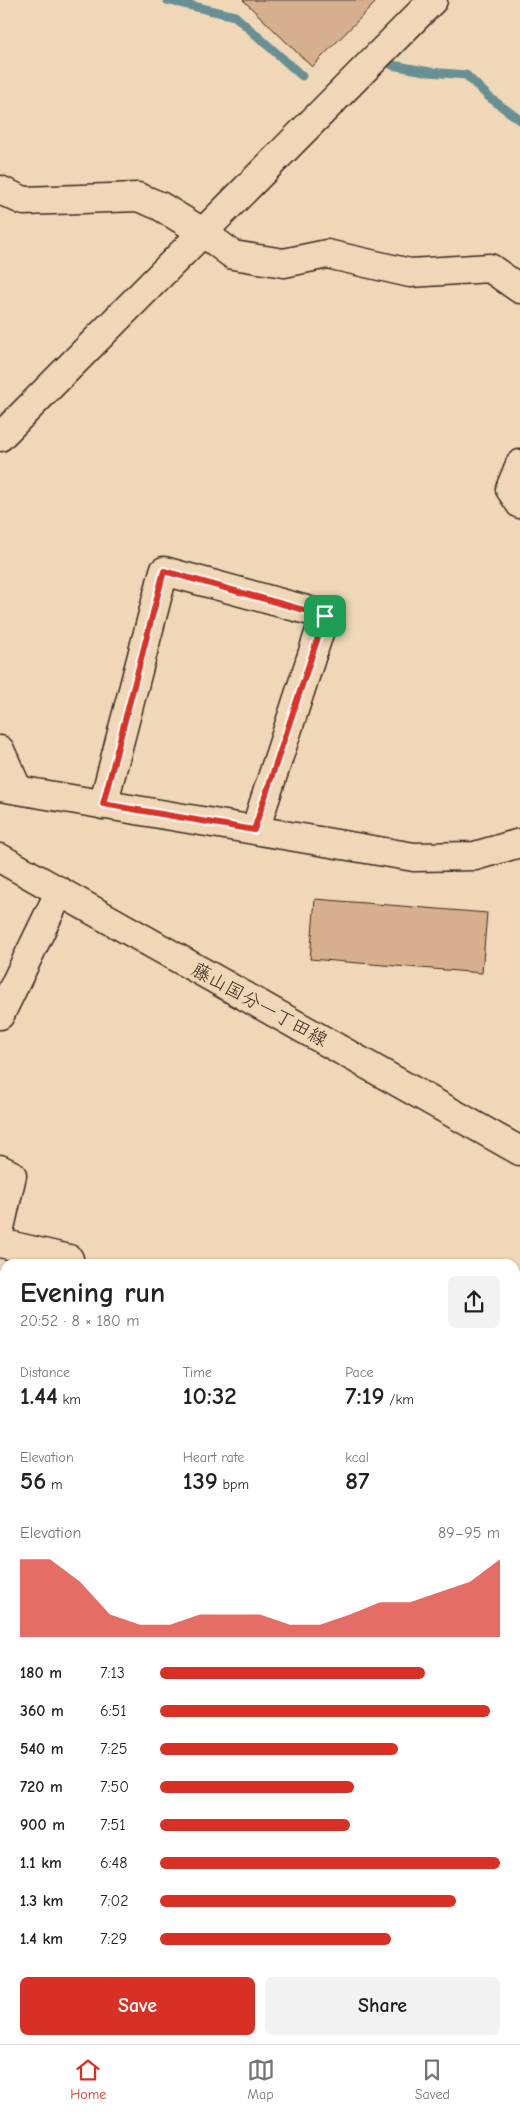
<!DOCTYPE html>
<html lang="en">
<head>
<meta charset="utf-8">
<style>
	:root { --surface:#fff; --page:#f2f2f2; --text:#222; --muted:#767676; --line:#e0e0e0; --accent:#d93025 }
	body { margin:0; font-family:"Comic Neue","Klee One",sans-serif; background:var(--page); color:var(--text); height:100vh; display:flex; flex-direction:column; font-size:19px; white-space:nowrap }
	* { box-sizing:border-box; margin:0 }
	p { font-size:16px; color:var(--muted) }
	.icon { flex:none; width:28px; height:28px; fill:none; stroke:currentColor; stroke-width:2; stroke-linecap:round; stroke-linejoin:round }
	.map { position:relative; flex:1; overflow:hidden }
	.panel { position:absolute; left:0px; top:1259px; width:520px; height:786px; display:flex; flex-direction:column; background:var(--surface); border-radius:15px 15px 0 0; box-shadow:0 1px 4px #0004 }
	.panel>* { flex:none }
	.pin { position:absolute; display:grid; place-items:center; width:42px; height:42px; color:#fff; margin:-21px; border-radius:10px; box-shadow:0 2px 8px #0006 }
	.round { display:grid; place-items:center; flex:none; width:52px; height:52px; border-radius:8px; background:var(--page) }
	.overview { display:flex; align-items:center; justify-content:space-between; height:85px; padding:0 20px }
	h1 { font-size:28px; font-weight:600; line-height:38px }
	.metrics { display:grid; grid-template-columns:repeat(3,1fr); gap:8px; height:85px; padding:5px 20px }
	.metrics div { display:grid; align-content:center }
	.metrics b { font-size:25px; font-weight:600 }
	.metrics small { font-size:14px; font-weight:400 }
	.metrics p { font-size:14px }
	.chart { height:140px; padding:10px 20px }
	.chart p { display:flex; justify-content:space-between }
	.chart svg { width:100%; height:90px; margin-top:5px; fill:var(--accent); opacity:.7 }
	.action { display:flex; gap:10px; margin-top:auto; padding:10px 20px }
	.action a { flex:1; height:58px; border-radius:8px; background:var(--accent); color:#fff; font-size:20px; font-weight:600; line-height:58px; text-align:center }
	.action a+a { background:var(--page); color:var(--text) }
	ul { padding:0 20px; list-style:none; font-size:16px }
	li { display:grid; grid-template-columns:80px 60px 1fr; align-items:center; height:38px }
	li i { height:12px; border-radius:6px; background:var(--accent) }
	.tabs { display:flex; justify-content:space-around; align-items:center; height:70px; border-top:1px solid var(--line); background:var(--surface); font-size:14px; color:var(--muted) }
	.tabs a { display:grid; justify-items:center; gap:2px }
	.tabs .active { color:var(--accent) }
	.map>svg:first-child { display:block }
</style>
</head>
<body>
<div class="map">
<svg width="520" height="2044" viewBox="0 0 520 2044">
	<rect width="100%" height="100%" fill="#efd7b7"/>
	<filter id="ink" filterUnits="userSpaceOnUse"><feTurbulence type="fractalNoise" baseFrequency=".02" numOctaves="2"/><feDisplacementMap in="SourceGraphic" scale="10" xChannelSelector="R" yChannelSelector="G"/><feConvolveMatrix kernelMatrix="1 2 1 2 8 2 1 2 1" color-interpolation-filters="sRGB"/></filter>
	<g filter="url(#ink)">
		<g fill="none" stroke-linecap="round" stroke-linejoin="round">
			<g stroke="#679094" stroke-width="9">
				<path d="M167,0L235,16L302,76"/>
				<path d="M392,65L430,72L466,75L489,97L520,120"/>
			</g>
		</g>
		<g fill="#d6b08e" stroke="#3b2a1e">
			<path d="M243,0H378L312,67Z"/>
			<path d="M315,899L487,913L482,973L310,959Z"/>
			<path d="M0,1433L5,1435V1445L0,1455Z"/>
			<path d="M2,1679H5V1718H0Z"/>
			<path d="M0,1879H5V1940L0,1941Z"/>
			<rect x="515" y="1906" width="5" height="47"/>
			<path d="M515,1980H520V2018L515,2019Z"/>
			<path d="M155,2040H170V2043Z"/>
			<path d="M249,2040H278L277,2044H261Z"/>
			<path d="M317,2040H394L393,2044H317Z"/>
		</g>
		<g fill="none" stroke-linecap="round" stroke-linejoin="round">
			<defs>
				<g id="minor">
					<path d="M0,190L24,201L138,197L160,206L204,233L233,255L284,263L327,254L410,273L490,268L520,289"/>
					<path d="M0,437L433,0"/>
					<path d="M520,464L510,489L520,504"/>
					<path d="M0,750L18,790"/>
					<path d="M0,787L414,857L475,856L520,843"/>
					<path d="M103,805L164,571L325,615L255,830"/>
					<path d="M0,1015L60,891"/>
					<path d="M0,1169L12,1175L0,1228"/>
					<path d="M0,1243L69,1259"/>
					<path d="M0,1541L5,1537"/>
					<path d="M0,1818L5,1819"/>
					<path d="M515,1876H520"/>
					<path d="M304,2044L306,2040"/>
				</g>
				<path id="major" d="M0,858L520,1151"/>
			</defs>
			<use href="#minor" stroke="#3b2a1e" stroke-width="31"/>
			<use href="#major" stroke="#3b2a1e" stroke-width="31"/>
			<use href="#minor" stroke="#efd7b7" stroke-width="28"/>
			<use href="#major" stroke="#efd7b7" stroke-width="28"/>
		</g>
	</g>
	<g fill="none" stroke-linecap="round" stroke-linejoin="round" filter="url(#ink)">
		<defs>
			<path id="route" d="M164,571L325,616L254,830L103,804Z"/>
		</defs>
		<use href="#route" stroke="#fff" stroke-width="10"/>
		<use href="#route" stroke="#d93025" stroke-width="6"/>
	</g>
	<g text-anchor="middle" stroke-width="4" stroke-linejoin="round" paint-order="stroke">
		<g font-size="19" fill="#3b2a1e" stroke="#efd7b7">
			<text transform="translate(260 1004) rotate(29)" y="7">藤山国分一丁田線</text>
		</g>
	</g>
</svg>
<div class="pin" style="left:325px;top:616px;background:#1e9e55"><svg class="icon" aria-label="arrive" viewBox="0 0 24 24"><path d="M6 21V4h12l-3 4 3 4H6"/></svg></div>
<section class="panel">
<div class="overview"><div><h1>Evening run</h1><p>20:52 · 8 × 180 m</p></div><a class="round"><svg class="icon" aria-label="share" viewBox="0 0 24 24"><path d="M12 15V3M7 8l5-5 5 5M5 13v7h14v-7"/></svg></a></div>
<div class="metrics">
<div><p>Distance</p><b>1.44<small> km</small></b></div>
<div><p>Time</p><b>10:32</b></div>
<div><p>Pace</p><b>7:19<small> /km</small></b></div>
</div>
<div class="metrics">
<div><p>Elevation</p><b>56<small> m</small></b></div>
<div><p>Heart rate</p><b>139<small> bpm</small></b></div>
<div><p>kcal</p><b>87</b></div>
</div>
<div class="chart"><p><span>Elevation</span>89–95 m</p>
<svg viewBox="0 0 160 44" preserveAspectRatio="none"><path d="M0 44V6L10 6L20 17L30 33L40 38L50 38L60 33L70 33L80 33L90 38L100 38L110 33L120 27L130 27L140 22L150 17L160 6V44z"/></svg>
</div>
<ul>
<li><b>180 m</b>7:13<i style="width:78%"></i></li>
<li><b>360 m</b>6:51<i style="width:97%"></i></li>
<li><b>540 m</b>7:25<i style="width:70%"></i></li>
<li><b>720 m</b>7:50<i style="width:57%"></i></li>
<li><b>900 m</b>7:51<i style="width:56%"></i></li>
<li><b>1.1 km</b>6:48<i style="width:100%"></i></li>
<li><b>1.3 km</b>7:02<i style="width:87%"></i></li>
<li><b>1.4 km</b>7:29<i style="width:68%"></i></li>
</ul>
<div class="action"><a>Save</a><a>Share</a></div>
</section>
</div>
<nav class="tabs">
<a class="active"><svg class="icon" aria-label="home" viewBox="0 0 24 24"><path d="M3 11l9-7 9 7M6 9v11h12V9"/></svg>Home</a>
<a><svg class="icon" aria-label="map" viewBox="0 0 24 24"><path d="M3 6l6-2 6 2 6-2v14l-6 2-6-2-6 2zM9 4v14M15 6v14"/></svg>Map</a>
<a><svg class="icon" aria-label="saved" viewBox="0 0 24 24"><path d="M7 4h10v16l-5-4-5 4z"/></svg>Saved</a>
</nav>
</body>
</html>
